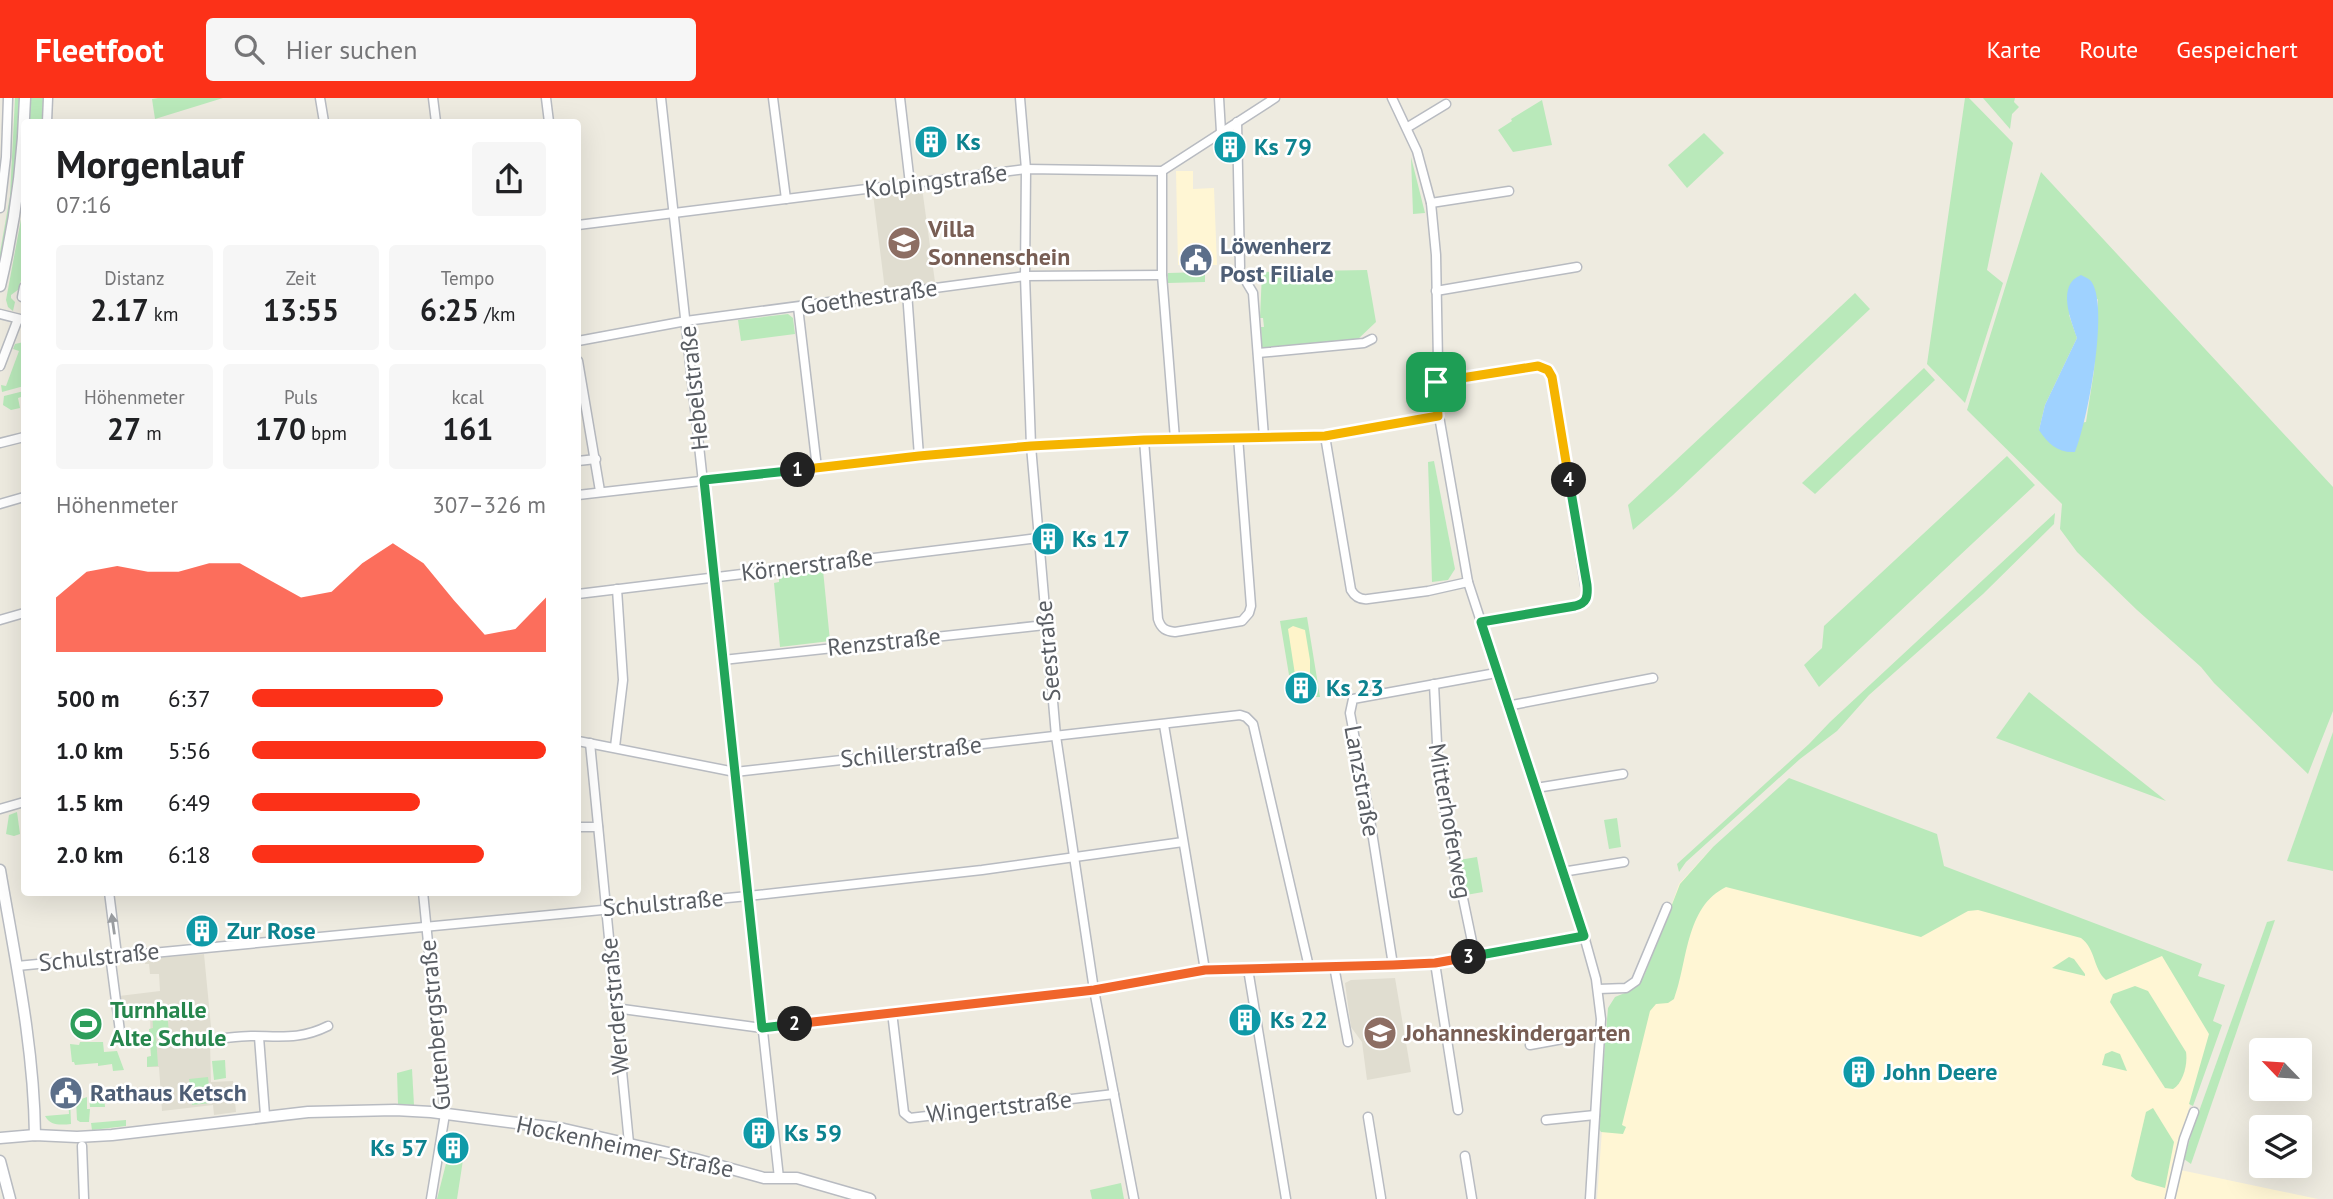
<!DOCTYPE html>
<html lang="de">
<head>
<meta charset="utf-8">
<style>
	:root { --surface:#fff; --page:#f6f6f6; --text:#202124; --muted:#757577; --accent:#fc3118 }
	body { margin:0; font-family:"PT Sans",sans-serif; background:var(--page); color:var(--text); height:100vh; display:flex; flex-direction:column; font-size:26px; white-space:nowrap }
	* { box-sizing:border-box; margin:0 }
	p { font-size:23px; color:var(--muted) }
	.icon { flex:none; width:38px; height:38px; fill:none; stroke:currentColor; stroke-width:2; stroke-linecap:round; stroke-linejoin:round }
	.map { position:relative; flex:1; overflow:hidden }
	.details { position:absolute; left:21px; top:21px; width:560px; height:777px; display:flex; flex-direction:column; background:var(--surface); border-radius:7px; box-shadow:0 7px 28px #0002 }
	.details>* { flex:none }
	.needle { width:46px; rotate:295deg }
	.fabs { position:absolute; left:2249px; top:940px; display:grid; gap:14px }
	.fabs a { display:grid; place-items:center; width:63px; height:63px; border-radius:7px; background:var(--surface); box-shadow:0 7px 28px #0002; font-size:35px }
	.pin { position:absolute; display:grid; place-items:center; width:60px; height:60px; color:#fff; margin:-30px; border-radius:14px; box-shadow:0 4px 10px #0006 }
	.km { position:absolute; width:35px; height:35px; margin:-18px; border-radius:50%; background:#222; color:#fff; font-size:19px; line-height:35px; text-align:center }
	.round { display:grid; place-items:center; flex:none; width:74px; height:74px; border-radius:7px; background:var(--page) }
	.summary { display:flex; align-items:center; justify-content:space-between; height:119px; padding:0 35px }
	h1 { font-size:38px; font-weight:600; line-height:52px }
	.stats { display:grid; grid-template-columns:repeat(3,1fr); gap:10px; height:119px; padding:7px 35px }
	.stats div { display:grid; align-content:center; border-radius:7px; background:var(--page); text-align:center }
	.stats b { font-size:30px; font-weight:600 }
	.stats small { font-size:19px; font-weight:400 }
	.stats p { font-size:19px }
	.chart { height:196px; padding:14px 35px }
	.chart p { display:flex; justify-content:space-between }
	.chart svg { width:100%; height:126px; margin-top:7px; fill:var(--accent); opacity:.7 }
	ul { padding:0 35px; list-style:none; font-size:23px }
	li { display:grid; grid-template-columns:112px 84px 1fr; align-items:center; height:52px }
	li i { height:18px; border-radius:9px; background:var(--accent) }
	header { display:flex; align-items:center; gap:42px; box-sizing:border-box; height:98px; padding:0 35px; background:var(--accent); color:#fff }
	header strong { font-size:33px }
	nav { display:flex; gap:38px; margin-inline-start:auto; font-size:24px }
	.search { width:490px; height:63px; background:var(--page); display:flex; align-items:center; gap:18px; box-sizing:border-box; padding:0 24px; border-radius:7px; color:var(--muted); font-size:26px }
	.map>svg:first-child { display:block }
</style>
</head>
<body>
<header>
<strong>Fleetfoot</strong>
<div class="search"><svg class="icon" aria-label="search" viewBox="0 0 24 24"><circle cx="10" cy="10" r="6"/><path d="M15 15l6 6"/></svg>Hier suchen</div>
<nav><a>Karte</a><a>Route</a><a>Gespeichert</a></nav>
</header>
<div class="map">
<svg width="2333" height="1101" viewBox="0 0 2333 1101">
	<rect width="100%" height="100%" fill="#eeebe0"/>
	<g fill="#fff6d4">
		<path d="M1176,73H1193V91L1214,90L1217,167H1178Z"/>
		<path d="M1713,749L1937,793L2163,858L2208,931L2210,941L2171,1070L2318,1101H1597L1611,909L1645,882L1679,786Z"/>
	</g>
	<g fill="#e0ddd0">
		<path d="M922,90L935,184L885,192L873,96Z"/>
		<path d="M204,856L212,939L210,944L211,984L233,983L236,1014L214,1017L213,1007L162,1013L159,969H147V959L151,958L150,912L121,913L119,898L160,893L159,876H150L149,866H145V861Z"/>
		<path d="M1395,880L1411,974L1367,982L1362,944L1351,929L1345,885L1351,882Z"/>
	</g>
	<g fill="#b9e9ba" fill-rule="evenodd">
		<path d="M15,0H19C19,57 13,113 0,168V154L10,98Z"/>
		<path d="M29,0H43L42,24H27Z"/>
		<path d="M158,0H223L155,21L152,1Z"/>
		<path d="M1965,0H1969L2013,45L1987,172L2003,185L1965,305L1927,266Z"/>
		<path d="M1983,0H2015L2014,4L2019,9L2012,16L2010,31Z"/>
		<path d="M1542,2L1552,47L1513,54L1498,32L1512,23L1511,21Z"/>
		<path d="M1704,35L1724,55L1687,90L1668,67Z"/>
		<path d="M1411,59L1425,115L1413,116Z"/>
		<path d="M2041,74L2333,389V613L2308,676L2214,585L2201,569L2137,512L2077,454L2060,431L2062,406L1967,312ZM2098,201L2094,273L2086,324L2039,332L2045,307L2077,240L2069,217Z"/>
		<path d="M24,82V169L19,191L11,197V200L15,204L13,213L8,209L6,202L22,116Z"/>
		<path d="M1367,172L1376,224L1357,242L1262,251L1261,229H1264L1263,220H1260L1262,174Z"/>
		<path d="M1205,174V184L1168,185V175Z"/>
		<path d="M1855,195L1870,211L1673,397L1633,432L1628,407Z"/>
		<path d="M788,216L793,220L795,236L741,243L738,222Z"/>
		<path d="M24,244V252L21,254L24,268V288L2,294L1,287L6,288L19,253L13,251L15,246Z"/>
		<path d="M1924,270L1935,282L1815,396L1802,385Z"/>
		<path d="M24,293V298L18,300L20,310L11,312L3,307L4,298Z"/>
		<path d="M2007,358L2035,387L1819,589L1804,567L1822,550L1824,528Z"/>
		<path d="M1434,363L1455,471L1448,482L1432,484L1428,364Z"/>
		<path d="M2055,415L2054,426L1983,496L1869,597L1837,633L1800,661L1686,764L1679,774L1677,766L1809,646L1830,624Z"/>
		<path d="M823,472L830,543L780,549L774,485L779,484V477Z"/>
		<path d="M1307,519L1320,599H1311L1308,586L1298,588L1302,602L1296,603L1294,589H1291L1280,523Z"/>
		<path d="M2029,594L2160,698L2166,703L1996,640Z"/>
		<path d="M2333,634V773L2287,763Z"/>
		<path d="M1789,680L1937,736L1944,768L2202,866L2198,878L2225,887L2213,923L2222,927L2193,1008L2189,1006L2209,936L2162,858L2106,882C2093,871 2096,851 2081,840L1978,812L1968,813L1921,839L1726,789C1685,809 1688,864 1674,901L1668,905L1656,906L1650,913L1622,1027L1626,1029L1623,1036L1601,1034L1598,1029L1608,910L1615,899L1632,892L1644,878L1680,786L1713,749Z"/>
		<path d="M17,714L20,736L14,738L6,736L9,717Z"/>
		<path d="M1617,720L1621,749L1609,751L1604,722Z"/>
		<path d="M1477,759L1483,794L1466,797L1459,762Z"/>
		<path d="M2275,822L2191,1066L2184,1061L2193,1030L2267,824Z"/>
		<path d="M2069,859L2074,861L2085,876V878L2052,870Z"/>
		<path d="M2135,888L2148,893L2186,954C2188,966 2183,985 2173,991L2165,990L2110,904L2113,896Z"/>
		<path d="M159,908L167,912L169,936L156,937L158,968L147,969V959L151,958L149,931L153,930L152,910Z"/>
		<path d="M80,944H103L104,954L117,953L124,972L113,973L112,966L98,968V965L75,967L74,964H72L70,946L79,947Z"/>
		<path d="M2112,953L2120,956L2127,973L2102,967L2105,956Z"/>
		<path d="M225,962L226,980L214,982L212,963Z"/>
		<path d="M412,971L414,1007L398,1006L397,975Z"/>
		<path d="M208,979L211,1005L192,1007L189,981Z"/>
		<path d="M104,996L105,1009H90L89,997Z"/>
		<path d="M87,999V1011H90L89,1024H80L77,1022L76,1003Z"/>
		<path d="M68,1000H70L71,1026C61,1027 50,1028 45,1018L69,1016Z"/>
		<path d="M2153,1010L2174,1044L2165,1090L2136,1082L2131,1078L2146,1014Z"/>
		<path d="M126,1022V1028L92,1032L91,1025Z"/>
		<path d="M456,1049H465L457,1101H437L449,1054L455,1055Z"/>
		<path d="M1121,1085L1124,1101H1092L1090,1092Z"/>
	</g>
	<path fill="#fef4ca" d="M1293,528L1305,532L1310,562V580L1296,583L1288,531Z"/>
	<path fill="#9fd2ff" d="M2081,177C2084,179 2088,180 2090,182C2111,204 2087,326 2075,354C2058,355 2048,346 2039,332L2045,307L2077,240C2071,222 2056,187 2081,177Z"/>
	<g fill="none" stroke-linecap="round" stroke-linejoin="round">
		<defs>
			<g id="minor">
				<path d="M320,0L324,24"/>
				<path d="M433,0L436,24"/>
				<path d="M546,0L549,24"/>
				<path d="M661,0L779,1080"/>
				<path d="M773,0L786,101"/>
				<path d="M900,0L910,86"/>
				<path d="M1020,0L1026,71L1025,178L1031,348L1056,638L1094,892L1134,1101"/>
				<path d="M1219,0L1221,34"/>
				<path d="M1392,0L1417,53L1431,105L1436,157L1439,318L1468,484L1584,838L1596,881L1601,921L1590,1101"/>
				<path d="M47,24L48,0"/>
				<path d="M1237,24L1240,169"/>
				<path d="M1408,29L1446,6"/>
				<path d="M1162,73V177L1175,341"/>
				<path d="M1431,105L1509,93"/>
				<path d="M0,110L6,59L8,0"/>
				<path d="M578,127L1026,71L1162,73L1275,0"/>
				<path d="M1247,185L1253,195L1264,339"/>
				<path d="M1436,193L1577,169"/>
				<path d="M907,194L919,358"/>
				<path d="M22,199L24,189"/>
				<path d="M798,209L817,370"/>
				<path d="M0,216L24,222"/>
				<path d="M578,243L686,223L1025,178L1162,177"/>
				<path d="M1258,255L1364,245L1372,241"/>
				<path d="M578,263L600,393"/>
				<path d="M0,268L18,221"/>
				<path d="M1436,283L1538,268L1548,273L1552,279L1587,499L1584,504L1575,508L1481,524"/>
				<path d="M1325,338L1351,492C1355,499 1360,502 1368,501L1428,493L1468,484"/>
				<path d="M1144,342L1158,521C1161,531 1166,533 1175,534L1242,523L1249,515L1251,508L1238,339"/>
				<path d="M0,345L24,339"/>
				<path d="M578,363L596,361"/>
				<path d="M578,397L919,358L1031,348L1144,342L1325,338L1439,318"/>
				<path d="M0,406L24,399"/>
				<path d="M578,496L1038,440"/>
				<path d="M0,522L24,515"/>
				<path d="M723,562L1045,527"/>
				<path d="M1434,586L1439,685L1475,858"/>
				<path d="M1507,608L1653,580"/>
				<path d="M1164,627L1205,872"/>
				<path d="M578,643L735,674L1240,617L1246,619L1253,626L1309,869"/>
				<path d="M590,645L629,1045"/>
				<path d="M615,649L623,582L617,491"/>
				<path d="M1536,690L1623,676"/>
				<path d="M0,711L24,704"/>
				<path d="M578,729H598"/>
				<path d="M1562,774L1624,764"/>
				<path d="M109,794L117,857"/>
				<path d="M423,794L445,1016L431,1101"/>
				<path d="M110,857L121,941"/>
				<path d="M1435,865L1458,1012"/>
				<path d="M1393,867L1369,715L1350,615L1353,601L1496,575"/>
				<path d="M17,868L748,798L982,772L1183,744"/>
				<path d="M1334,868L1348,944"/>
				<path d="M1248,871L1286,1101"/>
				<path d="M1598,891L1626,890L1636,883L1667,809"/>
				<path d="M615,910L762,930L1094,892L1205,872L1435,865L1584,838"/>
				<path d="M892,914L904,1015L910,1020L1114,996"/>
				<path d="M259,939L265,1017"/>
				<path d="M217,941C228,940 240,938 251,938C280,938 300,942 328,928"/>
				<path d="M1530,947L1601,934"/>
				<path d="M1368,1019L1381,1100"/>
				<path d="M1546,1022L1595,1017"/>
				<path d="M82,1048L84,1101"/>
				<path d="M1465,1058L1472,1101"/>
				<path d="M2170,1101L2184,1041L2194,1014"/>
			</g>
			<g id="tertiary">
				<path d="M0,188C15,126 23,64 25,0"/>
				<path d="M0,772C15,860 34,948 35,1037"/>
				<path d="M0,1040L35,1037L77,1039L112,1037L308,1014L395,1012L431,1014L564,1031L695,1061L764,1080H797L870,1101"/>
				<path d="M0,1063L10,1101"/>
			</g>
		</defs>
		<use href="#minor" stroke="#b8bbc1" stroke-width="11"/>
		<use href="#tertiary" stroke="#b8bbc1" stroke-width="13"/>
		<use href="#minor" stroke="#fff" stroke-width="8"/>
		<use href="#tertiary" stroke="#fff" stroke-width="10"/>
	</g>
	<defs><path id="oneway-solid" d="M-6-.8H1V-3.2L6.5 0L1 3.2V.8H-6Z" transform="scale(1.75)"/></defs>
	<use fill="#9b9ea1" href="#oneway-solid" transform="translate(113 826) rotate(-98)"/>
	<g fill="none" stroke-linecap="round" stroke-linejoin="round">
		<defs>
			<path id="split-1" d="M798,372L919,358L1031,348L1144,342L1325,338L1438,318L1436,284"/>
			<path id="split-2" d="M795,926L762,930L704,382L798,372"/>
			<path id="split-3" d="M795,926L1094,892L1205,872L1393,867L1435,865L1469,859"/>
			<path id="split-4" d="M1469,859L1584,838L1481,524L1575,508C1587,505 1588,499 1587,487L1569,382"/>
			<path id="split-5" d="M1436,284L1538,268L1548,272L1552,279L1569,382"/>
		</defs>
		<use href="#split-1" stroke="#fff" stroke-width="14"/>
		<use href="#split-2" stroke="#fff" stroke-width="14"/>
		<use href="#split-3" stroke="#fff" stroke-width="14"/>
		<use href="#split-4" stroke="#fff" stroke-width="14"/>
		<use href="#split-5" stroke="#fff" stroke-width="14"/>
		<use href="#split-1" stroke="#f5b400" stroke-width="9"/>
		<use href="#split-2" stroke="#22a559" stroke-width="9"/>
		<use href="#split-3" stroke="#f0652b" stroke-width="9"/>
		<use href="#split-4" stroke="#22a559" stroke-width="9"/>
		<use href="#split-5" stroke="#f5b400" stroke-width="9"/>
	</g>
	<defs>
		<symbol id="building-disc" viewBox="-11 -11 22 22"><circle r="9.5" fill="#0f9aa8" stroke="#fff"/><path d="M-4-6H4V6H1V3H-1V6H-4ZM-2.5-4.3h1.7v1.8h-1.7ZM.8-4.3h1.7v1.8H.8ZM-2.5-1h1.7V.8h-1.7ZM.8-1h1.7V.8H.8Z" fill="#fff"/></symbol>
		<symbol id="school-disc" viewBox="-11 -11 22 22"><circle r="9.5" fill="#8d6e63" stroke="#fff"/><path d="M0-5L7-2L0 1L-7-2ZM-4 1L0 2.5L4 1V4Q0 6-4 4Z" fill="#fff"/></symbol>
		<symbol id="civic-disc" viewBox="-11 -11 22 22"><circle r="9.5" fill="#5c6f8a" stroke="#fff"/><path d="M-.6-6.5H3V-4.5H.6V-3L4-1V1h2V6H-6V1h2V-1L-.6-3ZM-1.2 2.5V6h2.4V2.5Z" fill="#fff"/></symbol>
		<symbol id="stadium-disc" viewBox="-11 -11 22 22"><circle r="9.5" fill="#2e9e5b" stroke="#fff"/><path d="M0-5a6.5 5 0 1 0 0 10a6.5 5 0 1 0 0-10ZM-3.5-1.8h7v3.6h-7Z" fill="#fff"/></symbol>
	</defs>
	<g fill-rule="evenodd">
		<use href="#building-disc" x="912" y="25" width="38" height="38"/>
		<use href="#building-disc" x="1211" y="30" width="38" height="38"/>
		<use href="#school-disc" x="885" y="126" width="38" height="38"/>
		<use href="#civic-disc" x="1177" y="143" width="38" height="38"/>
		<use href="#building-disc" x="1029" y="422" width="38" height="38"/>
		<use href="#building-disc" x="1282" y="571" width="38" height="38"/>
		<use href="#building-disc" x="183" y="814" width="38" height="38"/>
		<use href="#building-disc" x="1226" y="903" width="38" height="38"/>
		<use href="#stadium-disc" x="67" y="907" width="38" height="38"/>
		<use href="#school-disc" x="1361" y="916" width="38" height="38"/>
		<use href="#building-disc" x="1840" y="955" width="38" height="38"/>
		<use href="#civic-disc" x="47" y="976" width="38" height="38"/>
		<use href="#building-disc" x="740" y="1016" width="38" height="38"/>
		<use href="#building-disc" x="434" y="1031" width="38" height="38"/>
	</g>
	<g text-anchor="middle" stroke-width="5" stroke-linejoin="round" paint-order="stroke">
		<g font-size="24" font-weight="bold" fill="#0d838f" stroke="#fff" text-anchor="start">
			<text x="956" y="52">Ks</text>
			<text x="1254" y="57">Ks 79</text>
			<text x="1072" y="449">Ks 17</text>
			<text x="1326" y="598">Ks 23</text>
			<text x="227" y="841">Zur Rose</text>
			<text x="1270" y="930">Ks 22</text>
			<text x="1884" y="982">John Deere</text>
			<text x="784" y="1043">Ks 59</text>
			<text x="428" y="1058" text-anchor="end">Ks 57</text>
		</g>
		<g font-size="24" fill="#595d63" stroke="#fff">
			<text transform="translate(936 83) rotate(-7)" y="8">Kolpingstraße</text>
			<text transform="translate(869 199) rotate(-8)" y="8">Goethestraße</text>
			<text transform="translate(694 290) rotate(-96)" y="8">Hebelstraße</text>
			<text transform="translate(807 467) rotate(-7)" y="8">Körnerstraße</text>
			<text transform="translate(884 544) rotate(-6)" y="8">Renzstraße</text>
			<text transform="translate(1048 553) rotate(-95)" y="8">Seestraße</text>
			<text transform="translate(911 654) rotate(-6)" y="8">Schillerstraße</text>
			<text transform="translate(1362 683) rotate(80)" y="8">Lanzstraße</text>
			<text transform="translate(1450 723) rotate(80)" y="8">Mitterhoferweg</text>
			<text transform="translate(663 805) rotate(-5)" y="8">Schulstraße</text>
			<text transform="translate(99 859) rotate(-6)" y="8">Schulstraße</text>
			<text transform="translate(615 908) rotate(-95)" y="8">Werderstraße</text>
			<text transform="translate(435 927) rotate(-95)" y="8">Gutenbergstraße</text>
			<text transform="translate(999 1009) rotate(-6)" y="8">Wingertstraße</text>
			<text transform="translate(625 1049) rotate(12)" y="8">Hockenheimer Straße</text>
		</g>
		<g font-size="24" font-weight="bold" fill="#785e54" stroke="#fff" text-anchor="start">
			<text x="928" y="139">Villa<tspan x="928" dy="28">Sonnenschein</tspan></text>
			<text x="1404" y="943">Johanneskindergarten</text>
		</g>
		<g font-size="24" font-weight="bold" fill="#4e5e75" stroke="#fff" text-anchor="start">
			<text x="1220" y="156">Löwenherz<tspan x="1220" dy="28">Post Filiale</tspan></text>
			<text x="90" y="1003">Rathaus Ketsch</text>
		</g>
		<g font-size="24" font-weight="bold" fill="#27864d" stroke="#fff" text-anchor="start">
			<text x="110" y="920">Turnhalle<tspan x="110" dy="28">Alte Schule</tspan></text>
		</g>
	</g>
</svg>
<div class="fabs">
<a><svg class="needle" viewBox="-14 -14 28 28"><path d="M0-13l5 13h-10z" fill="#e53935"/><path d="M0 13l5-13h-10z" fill="#757577"/></svg></a>
<a><svg class="icon" aria-label="layers" viewBox="0 0 24 24"><path d="M12 4l9 5-9 5-9-5zM3 14l9 5 9-5"/></svg></a>
</div>
<div class="pin" style="left:1436px;top:284px;background:#1e9e55"><svg class="icon" aria-label="arrive" viewBox="0 0 24 24"><path d="M6 21V4h12l-3 4 3 4H6"/></svg></div>
<b class="km" style="left:798px;top:372px">1</b>
<b class="km" style="left:795px;top:926px">2</b>
<b class="km" style="left:1469px;top:859px">3</b>
<b class="km" style="left:1569px;top:382px">4</b>
<section class="details">
<div class="summary"><div><h1>Morgenlauf</h1><p>07:16</p></div><a class="round"><svg class="icon" aria-label="share" viewBox="0 0 24 24"><path d="M12 15V3M7 8l5-5 5 5M5 13v7h14v-7"/></svg></a></div>
<div class="stats">
<div><p>Distanz</p><b>2.17<small> km</small></b></div>
<div><p>Zeit</p><b>13:55</b></div>
<div><p>Tempo</p><b>6:25<small> /km</small></b></div>
</div>
<div class="stats">
<div><p>Höhenmeter</p><b>27<small> m</small></b></div>
<div><p>Puls</p><b>170<small> bpm</small></b></div>
<div><p>kcal</p><b>161</b></div>
</div>
<div class="chart"><p><span>Höhenmeter</span>307–326 m</p>
<svg viewBox="0 0 160 44" preserveAspectRatio="none"><path d="M0 44V25L10 16L20 14L30 16L40 16L50 13L60 13L70 19L80 25L90 23L100 13L110 6L120 13L130 26L140 38L150 36L160 25V44z"/></svg>
</div>
<ul>
<li><b>500 m</b>6:37<i style="width:65%"></i></li>
<li><b>1.0 km</b>5:56<i style="width:100%"></i></li>
<li><b>1.5 km</b>6:49<i style="width:57%"></i></li>
<li><b>2.0 km</b>6:18<i style="width:79%"></i></li>
</ul>
</section>
</div>
</body>
</html>
